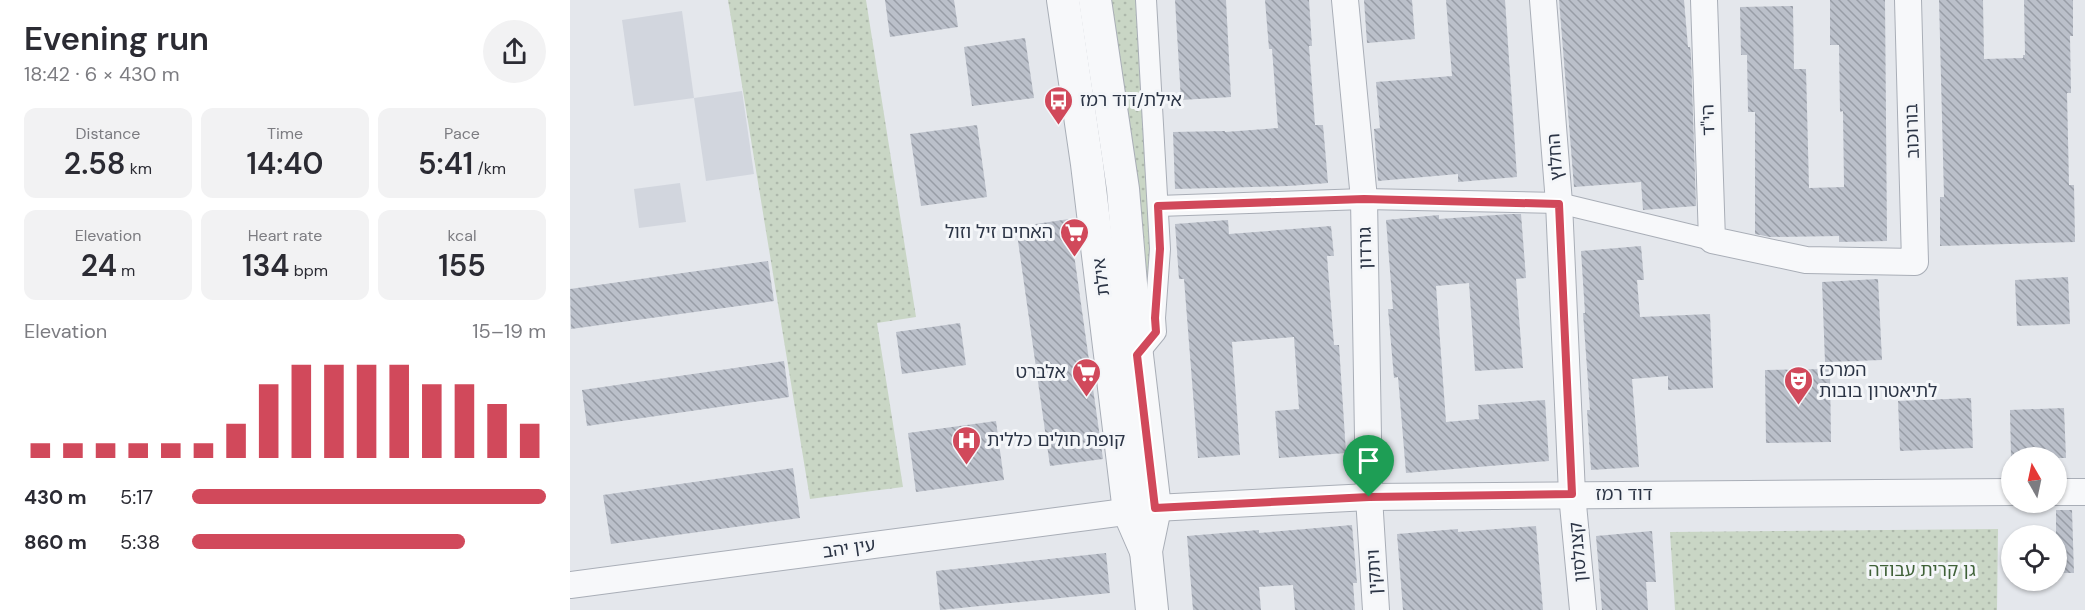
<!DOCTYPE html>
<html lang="en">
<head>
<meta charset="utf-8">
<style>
	:root { --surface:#fff; --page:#f2f2f3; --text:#2b2b33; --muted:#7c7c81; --accent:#d1495b }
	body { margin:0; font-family:"DM Sans","Noto Sans Hebrew",sans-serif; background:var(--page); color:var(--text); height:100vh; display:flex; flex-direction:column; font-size:22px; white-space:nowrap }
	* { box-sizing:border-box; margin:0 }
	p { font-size:20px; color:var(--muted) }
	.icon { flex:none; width:33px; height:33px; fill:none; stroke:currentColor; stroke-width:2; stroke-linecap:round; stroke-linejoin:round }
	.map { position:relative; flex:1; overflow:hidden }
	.side { display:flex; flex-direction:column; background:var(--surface); width:570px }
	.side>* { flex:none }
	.needle { width:39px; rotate:351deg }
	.fabs { position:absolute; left:1431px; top:447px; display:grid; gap:12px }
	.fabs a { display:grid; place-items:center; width:66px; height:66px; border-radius:50%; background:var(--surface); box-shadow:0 2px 4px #0004; font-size:30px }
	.pin { position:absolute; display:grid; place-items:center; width:51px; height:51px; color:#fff; margin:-62px -26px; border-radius:50% 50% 50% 0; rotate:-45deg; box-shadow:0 0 6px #0007 }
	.pin .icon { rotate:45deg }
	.round { display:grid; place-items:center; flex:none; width:63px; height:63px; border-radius:32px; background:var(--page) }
	.head { display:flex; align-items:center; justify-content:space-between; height:102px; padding:0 24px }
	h1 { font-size:33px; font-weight:600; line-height:45px }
	.metrics { display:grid; grid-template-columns:repeat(3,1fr); gap:9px; height:102px; padding:6px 24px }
	.metrics div { display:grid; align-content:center; border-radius:12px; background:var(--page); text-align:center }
	.metrics b { font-size:30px; font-weight:600 }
	.metrics small { font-size:16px; font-weight:400 }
	.metrics p { font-size:16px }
	.chart { height:168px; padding:12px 24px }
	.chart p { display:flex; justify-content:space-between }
	.chart svg { width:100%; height:108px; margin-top:6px; stroke:var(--accent); stroke-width:6 }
	ul { padding:0 24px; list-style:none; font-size:20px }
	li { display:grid; grid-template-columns:96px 72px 1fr; align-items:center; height:45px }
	li i { height:15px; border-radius:8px; background:var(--accent) }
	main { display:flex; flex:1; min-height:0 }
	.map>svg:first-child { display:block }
</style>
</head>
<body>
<main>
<section class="side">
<div class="head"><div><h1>Evening run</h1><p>18:42 · 6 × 430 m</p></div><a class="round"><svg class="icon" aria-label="share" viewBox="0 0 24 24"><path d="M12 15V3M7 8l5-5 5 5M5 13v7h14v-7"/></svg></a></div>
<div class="metrics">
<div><p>Distance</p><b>2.58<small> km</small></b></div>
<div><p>Time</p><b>14:40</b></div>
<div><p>Pace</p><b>5:41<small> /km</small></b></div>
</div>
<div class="metrics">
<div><p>Elevation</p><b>24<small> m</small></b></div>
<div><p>Heart rate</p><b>134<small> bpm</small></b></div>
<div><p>kcal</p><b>155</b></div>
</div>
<div class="chart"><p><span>Elevation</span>15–19 m</p>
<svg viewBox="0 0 160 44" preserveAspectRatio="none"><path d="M5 44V38M15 44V38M25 44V38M35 44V38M45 44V38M55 44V38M65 44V30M75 44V14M85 44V6M95 44V6M105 44V6M115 44V6M125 44V14M135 44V14M145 44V22M155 44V30"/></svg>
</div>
<ul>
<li><b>430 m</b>5:17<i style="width:100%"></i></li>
<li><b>860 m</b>5:38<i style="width:77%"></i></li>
</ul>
</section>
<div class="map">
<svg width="1515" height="610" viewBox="0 0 1515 610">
	<defs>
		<pattern id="park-dots" width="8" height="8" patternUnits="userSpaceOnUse" patternTransform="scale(1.5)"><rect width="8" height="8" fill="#c9d6c5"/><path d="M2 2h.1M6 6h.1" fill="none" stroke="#adb8ab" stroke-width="1.8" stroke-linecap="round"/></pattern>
		<pattern id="building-back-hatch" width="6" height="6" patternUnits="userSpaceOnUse" patternTransform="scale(1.5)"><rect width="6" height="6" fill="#bbc0ca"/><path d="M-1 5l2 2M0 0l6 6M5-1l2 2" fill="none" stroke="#989da6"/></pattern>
	</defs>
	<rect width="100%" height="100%" fill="#e4e7ec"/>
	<g fill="#d2d6de">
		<path d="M112,11L124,98L172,91L184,174L136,181L124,98L64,106L52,20Z"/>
		<path d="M110,183L116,222L69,228L64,189Z"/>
	</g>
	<g fill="url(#park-dots)">
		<path d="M158,0H296L346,317L307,323L333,487L240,499Z"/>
		<path d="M525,0H571L584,248L582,328Z"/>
		<path d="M1428,529L1427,610H1105L1100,532Z"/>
	</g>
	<g fill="url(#building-back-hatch)">
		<path d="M315,0H384L388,27L320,37Z"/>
		<path d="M605,0H656L661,97L611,100Z"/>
		<path d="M695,0H739L742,46H739L745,125H753L758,183L719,186L605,189L603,132L655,131V132L708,128L702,49H699Z"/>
		<path d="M794,0H842L845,39L797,43Z"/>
		<path d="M876,0H935L947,177L888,182V174L808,181L804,129L810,128L806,82L882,76Z"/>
		<path d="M989,0H1114L1118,47H1120L1121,54L1126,206L1073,210L1071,182L1004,187Z"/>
		<path d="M1260,0H1315L1317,241L1269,242V236L1200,237L1185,234V112H1178L1177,55H1171L1170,7L1223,6L1224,69H1236L1239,188L1274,187L1273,111L1270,112L1269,45H1260Z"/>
		<path d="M1369,0H1413L1414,59L1453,58V55H1455L1454,0H1503V36H1500L1501,93H1497L1499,185H1504L1505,242L1370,246V197H1374Z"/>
		<path d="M455,38L464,98L402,106L394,47Z"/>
		<path d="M407,125L417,197L351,206L340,134Z"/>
		<path d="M940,214H951L956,278L946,279L953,368L905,371L899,283L866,286L876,422L909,419L908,405L975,400L979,461L836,473L828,377L824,378L818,309H823L816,220L869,215V219Z"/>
		<path d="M499,219L533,459L480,466L446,227Z"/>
		<path d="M658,220L659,234L761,226L764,256H757L764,345H769L776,453L709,458L705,411L729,409L724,337L662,342L670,455L628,458L614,279H609L605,224Z"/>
		<path d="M1071,246L1074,280H1067L1070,317L1140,314L1143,388L1098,390V376L1062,379L1069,467L1021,470L1017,410H1020L1013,313H1015L1011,251Z"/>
		<path d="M198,261L204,301L1,329L0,289Z"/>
		<path d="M1498,277L1500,324L1447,326L1445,280Z"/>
		<path d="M1308,279L1312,360L1255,362L1252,282Z"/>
		<path d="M390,323L396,365L332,374L326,332Z"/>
		<path d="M214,361L219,397L17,426L12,390Z"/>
		<path d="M1260,369L1261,442L1196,443L1195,370Z"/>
		<path d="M1401,398L1403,448L1330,451L1328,401Z"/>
		<path d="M1494,408L1496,458H1441L1440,410Z"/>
		<path d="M426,421L434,480L346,492L338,433Z"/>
		<path d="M223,468L230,518L41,544L33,495Z"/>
		<path d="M1486,510H1502L1504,573H1486Z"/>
		<path d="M782,525L787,583H783L785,610H725L723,585L689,587L691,610H623L617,536L689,530V533Z"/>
		<path d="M966,526L973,610H833L827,534L888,529V532Z"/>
		<path d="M1082,531L1086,582H1076L1078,610H1032L1026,536Z"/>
		<path d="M536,553L540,593L370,610L366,571Z"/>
	</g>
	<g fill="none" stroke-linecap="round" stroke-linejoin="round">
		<defs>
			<g id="pedestrian">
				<path d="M588,206L794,199L989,203L1142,240"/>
				<path d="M567,355L586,332L585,318L590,249L576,0"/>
			</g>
			<g id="minor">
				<path d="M775,0L794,199L799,497L806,610"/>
				<path d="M973,0L989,203L1002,494L1013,610"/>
				<path d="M1134,0L1142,240L1236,260L1345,262L1338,0"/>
				<path d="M1486,492H1515"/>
				<path d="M0,585L585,508L799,497L1442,492"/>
			</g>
			<g id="tertiary">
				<path d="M493,0L517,164L559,512L576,551"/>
				<path d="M525,0L553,189L567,355L585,508L576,551L582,610"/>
			</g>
		</defs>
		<use href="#pedestrian" stroke="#a9aeb7" stroke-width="22"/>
		<use href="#minor" stroke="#a9aeb7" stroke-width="28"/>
		<use href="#tertiary" stroke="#a9aeb7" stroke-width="34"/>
		<use href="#pedestrian" stroke="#f7f8fa" stroke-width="20"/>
		<use href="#minor" stroke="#f7f8fa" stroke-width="26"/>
		<use href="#tertiary" stroke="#f7f8fa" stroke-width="32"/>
	</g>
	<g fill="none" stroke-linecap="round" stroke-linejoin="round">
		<defs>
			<path id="route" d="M794,199L989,204L1002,494L799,497L585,508L567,355L586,332L585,318L590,249L588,206Z"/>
		</defs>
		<use href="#route" stroke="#fff" stroke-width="12"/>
		<use href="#route" stroke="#d1495b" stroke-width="8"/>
	</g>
	<defs>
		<symbol id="bus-pin" viewBox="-11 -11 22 30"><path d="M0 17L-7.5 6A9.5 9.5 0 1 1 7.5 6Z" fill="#d1495b" stroke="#f4f6f9"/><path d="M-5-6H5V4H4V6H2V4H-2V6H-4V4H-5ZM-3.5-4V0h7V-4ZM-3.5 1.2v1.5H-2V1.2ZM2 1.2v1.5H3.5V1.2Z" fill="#fff"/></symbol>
		<symbol id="supermarket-pin" viewBox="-11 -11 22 30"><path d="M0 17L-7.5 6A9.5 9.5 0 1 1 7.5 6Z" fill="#d1495b" stroke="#f4f6f9"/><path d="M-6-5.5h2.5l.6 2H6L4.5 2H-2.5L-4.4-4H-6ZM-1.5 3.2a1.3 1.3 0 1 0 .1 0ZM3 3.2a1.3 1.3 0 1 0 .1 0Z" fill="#fff"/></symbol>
		<symbol id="theatre-pin" viewBox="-11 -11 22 30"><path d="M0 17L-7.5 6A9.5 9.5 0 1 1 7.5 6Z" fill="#d1495b" stroke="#f4f6f9"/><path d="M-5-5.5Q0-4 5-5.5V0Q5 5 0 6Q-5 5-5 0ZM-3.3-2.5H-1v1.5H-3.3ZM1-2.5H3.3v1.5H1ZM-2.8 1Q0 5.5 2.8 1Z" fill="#fff"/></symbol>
		<symbol id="hospital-pin" viewBox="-11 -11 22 30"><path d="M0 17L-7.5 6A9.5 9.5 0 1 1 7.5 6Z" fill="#d1495b" stroke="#f4f6f9"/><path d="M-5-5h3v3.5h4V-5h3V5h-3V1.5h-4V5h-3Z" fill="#fff"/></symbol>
	</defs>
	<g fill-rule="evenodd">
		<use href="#bus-pin" x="472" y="84" width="33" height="45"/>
		<use href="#supermarket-pin" x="488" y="216" width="33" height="45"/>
		<use href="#supermarket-pin" x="500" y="356" width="33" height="45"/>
		<use href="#theatre-pin" x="1212" y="364" width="33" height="45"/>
		<use href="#hospital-pin" x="380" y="424" width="33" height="45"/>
	</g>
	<g text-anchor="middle" stroke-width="6" stroke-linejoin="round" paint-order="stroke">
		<g font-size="18" fill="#2b3445" stroke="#f4f6f9" text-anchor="start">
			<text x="510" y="106">אילת/דוד רמז</text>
			<text x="483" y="238" text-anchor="end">האחים זיל וזול</text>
			<text x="1249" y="376">המרכז<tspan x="1249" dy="21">לתיאטרון בובות</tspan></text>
			<text x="496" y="378" text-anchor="end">אלברט</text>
			<text x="417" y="446">קופת חולים כללית</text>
		</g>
		<g font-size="18" fill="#2b3445" stroke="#f4f6f9">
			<text transform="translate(1138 120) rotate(-92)" y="6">הי"ד</text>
			<text transform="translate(1342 131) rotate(-92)" y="6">בורוכוב</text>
			<text transform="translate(985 157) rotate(-94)" y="6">החלוץ</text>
			<text transform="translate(795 248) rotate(-91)" y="6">גורדון</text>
			<text transform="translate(531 277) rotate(-97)" y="6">אילת</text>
			<text x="1054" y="500">דוד רמז</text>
			<text transform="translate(279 548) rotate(-8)" y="6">עין יהב</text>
			<text transform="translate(1008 552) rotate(-95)" y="6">קצנלסון</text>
			<text transform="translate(804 572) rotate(-93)" y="6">ויתקין</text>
		</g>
		<g font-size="18" fill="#3f6138" stroke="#f4f6f9">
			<text x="1352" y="576">גן קרית עבודה</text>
		</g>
	</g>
</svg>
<div class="fabs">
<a><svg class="needle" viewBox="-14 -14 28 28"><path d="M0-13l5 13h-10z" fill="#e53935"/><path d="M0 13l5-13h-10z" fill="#7c7c81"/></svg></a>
<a><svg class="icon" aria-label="locate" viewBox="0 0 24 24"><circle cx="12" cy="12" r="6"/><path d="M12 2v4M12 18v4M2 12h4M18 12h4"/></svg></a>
</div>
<div class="pin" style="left:799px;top:497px;background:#1e9e55"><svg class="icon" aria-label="arrive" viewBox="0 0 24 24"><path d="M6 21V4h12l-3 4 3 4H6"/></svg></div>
</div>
</main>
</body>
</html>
